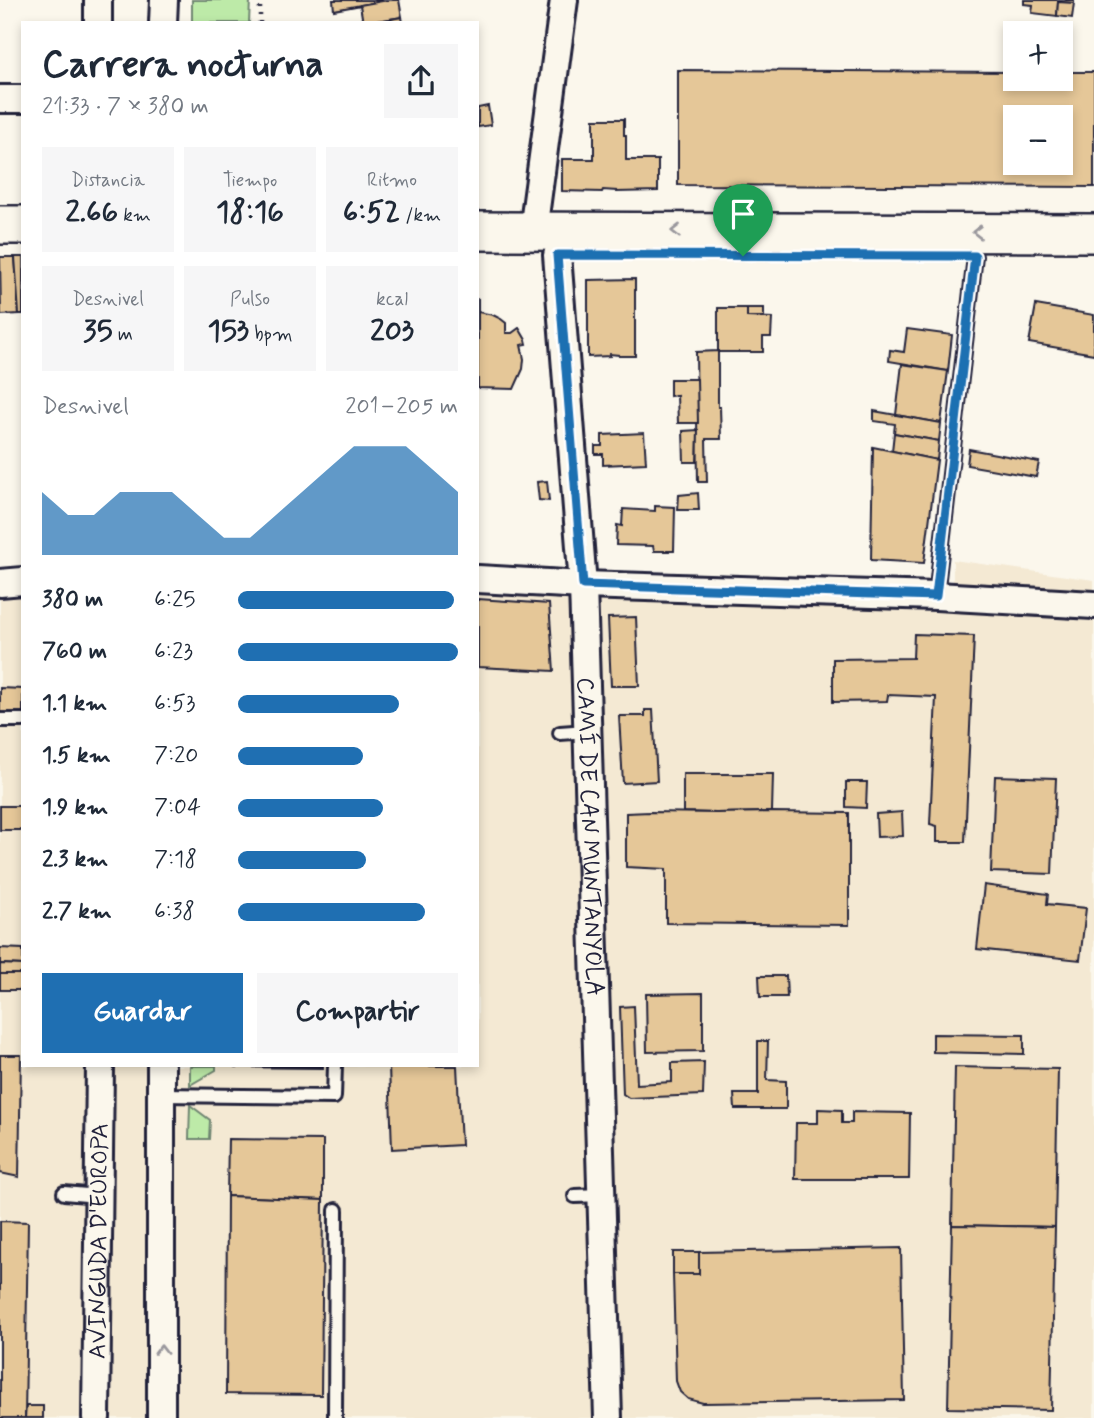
<!DOCTYPE html>
<html lang="es">
<head>
<meta charset="utf-8">
<style>
	:root { --surface:#fff; --page:#f6f6f7; --text:#1f2937; --muted:#747a83; --accent:#1f6fb2 }
	body { margin:0; font-family:Mynerve,sans-serif; background:var(--page); color:var(--text); height:100vh; display:flex; flex-direction:column; font-size:26px; white-space:nowrap }
	* { box-sizing:border-box; margin:0 }
	p { font-size:23px; color:var(--muted) }
	.icon { flex:none; width:38px; height:38px; fill:none; stroke:currentColor; stroke-width:2; stroke-linecap:round; stroke-linejoin:round }
	.map { position:relative; flex:1; overflow:hidden }
	.panel { position:absolute; left:21px; top:21px; width:458px; height:1046px; display:flex; flex-direction:column; background:var(--surface); border-radius:0px; box-shadow:0 4px 10px #0003 }
	.panel>* { flex:none }
	.buttons { position:absolute; left:1003px; top:21px; display:grid; gap:14px }
	.buttons a { display:grid; place-items:center; width:70px; height:70px; border-radius:0px; background:var(--surface); box-shadow:0 4px 10px #0003; font-size:35px }
	.pin { position:absolute; display:grid; place-items:center; width:60px; height:60px; color:#fff; margin:-72px -30px; border-radius:50% 50% 50% 0; rotate:-45deg; box-shadow:0 0 7px #0007 }
	.pin .icon { rotate:45deg }
	.round { display:grid; place-items:center; flex:none; width:74px; height:74px; border-radius:0px; background:var(--page) }
	.headline { display:flex; align-items:center; justify-content:space-between; height:119px; padding:0 21px }
	h1 { font-size:38px; font-weight:700; line-height:52px }
	.figures { display:grid; grid-template-columns:repeat(3,1fr); gap:10px; height:119px; padding:7px 21px }
	.figures div { display:grid; align-content:center; border-radius:0px; background:var(--page); text-align:center }
	.figures b { font-size:30px; font-weight:700 }
	.figures small { font-size:19px; font-weight:400 }
	.figures p { font-size:19px }
	.chart { height:196px; padding:14px 21px }
	.chart p { display:flex; justify-content:space-between }
	.chart svg { width:100%; height:126px; margin-top:7px; fill:var(--accent); opacity:.7 }
	.primary-button { display:flex; gap:14px; margin-top:auto; padding:14px 21px }
	.primary-button a { flex:1; height:80px; border-radius:0px; background:var(--accent); color:#fff; font-size:28px; font-weight:700; line-height:80px; text-align:center }
	.primary-button a+a { background:var(--page); color:var(--text) }
	ul { padding:0 21px; list-style:none; font-size:23px }
	li { display:grid; grid-template-columns:112px 84px 1fr; align-items:center; height:52px }
	li i { height:18px; border-radius:9px; background:var(--accent) }
	.map>svg:first-child { display:block }
</style>
</head>
<body>
<div class="map">
<svg width="1094" height="1418" viewBox="0 0 1094 1418">
	<rect width="100%" height="100%" fill="#fbf7ec"/>
	<filter id="ink" filterUnits="userSpaceOnUse"><feTurbulence type="fractalNoise" baseFrequency=".0143" numOctaves="2"/><feDisplacementMap in="SourceGraphic" scale="14" xChannelSelector="R" yChannelSelector="G"/><feConvolveMatrix kernelMatrix="1 2 1 2 8 2 1 2 1" color-interpolation-filters="sRGB"/></filter>
	<g filter="url(#ink)">
		<path fill="#f4e9d3" d="M953,560L1094,580V1418H0V577L23,574V1066H478V574L953,588Z"/>
		<g fill="#bdeaa8" stroke="#708672" stroke-width="2">
			<path d="M192,0H250L249,23H192Z"/>
			<path d="M190,1066H216V1070L190,1085Z"/>
			<path d="M190,1105L210,1120L209,1139H189Z"/>
		</g>
		<g fill="#e5c798" stroke="#22223b" stroke-width="2" fill-rule="evenodd">
			<path d="M333,0H388L334,10Z"/>
			<path d="M388,0H399L402,17L363,23L360,5Z"/>
			<path d="M1024,0H1074V3L1058,2L1057,16L1032,13L1033,5L1024,4Z"/>
			<path d="M1058,2L1074,3L1072,18L1057,16Z"/>
			<path d="M402,17L403,23H369Z"/>
			<path d="M678,70L1015,72V79H1060V72H1094V187L678,185ZM1015,117H1060V163H1015Z"/>
			<path d="M488,106L491,125L478,127V108Z"/>
			<path d="M594,119H624V135H626V160H658V191L617,192V191L603,190L602,192L562,191V159H594Z"/>
			<path d="M0,257H15L19,314L1,315Z"/>
			<path d="M15,257H23V314H19Z"/>
			<path d="M635,279V356H619V355L610,354V356L588,357V280Z"/>
			<path d="M478,298V312L493,315L501,319L506,323V333H512L519,328L526,340L527,344L521,345L524,359L523,369L514,389L478,388Z"/>
			<path d="M1036,305L1094,315V354L1029,343Z"/>
			<path d="M718,308H747V317L772,318L771,337H763V352H718V407H720L721,439H706L707,482H698L696,352L718,351Z"/>
			<rect x="747" y="308" width="17" height="9"/>
			<path d="M907,329L952,335L948,371L889,361L890,350L904,352Z"/>
			<path d="M902,364L948,371L941,423L896,415Z"/>
			<path d="M670,379H697L698,423H678L677,395L670,396Z"/>
			<path d="M874,411L941,423L939,441L894,433L895,424L874,421Z"/>
			<path d="M698,430L697,462H684L683,431Z"/>
			<path d="M644,433L646,463L603,465V454H595V446H602V435Z"/>
			<path d="M894,433L939,441L937,460L892,451Z"/>
			<path d="M873,447L937,460L924,563L871,560Z"/>
			<path d="M969,449L1039,462L1036,477L967,465Z"/>
			<path d="M547,481L549,501L539,500L537,482Z"/>
			<path d="M698,493L699,510H678L679,495Z"/>
			<path d="M655,506L675,507L674,551H654L653,546L616,545L617,525L622,526L623,509L655,511Z"/>
			<path d="M478,599L549,604L554,671L478,667Z"/>
			<path d="M636,617L639,686H611L608,618Z"/>
			<path d="M914,634L974,636L965,842H937V826L930,824L936,697L888,695L887,701L833,702V659L913,658Z"/>
			<path d="M0,688L23,689V712H0Z"/>
			<path d="M645,710H653L657,781L623,783L619,716H645Z"/>
			<path d="M683,774H773L772,812L716,813L683,812Z"/>
			<path d="M995,776L1056,778L1052,874L991,872Z"/>
			<path d="M846,782H867L866,808L846,807Z"/>
			<rect x="0" y="806" width="23" height="24"/>
			<path d="M650,812L716,813L772,812L849,813V925L666,923V869L626,867V813Z"/>
			<path d="M902,812L903,836L877,837L876,814Z"/>
			<path d="M984,885L1048,894L1047,904L1086,908L1080,960L977,949Z"/>
			<path d="M0,948L23,949V965L0,964Z"/>
			<path d="M0,964L23,965V974H0Z"/>
			<rect x="0" y="974" width="23" height="16"/>
			<path d="M759,976H786L787,997H760Z"/>
			<path d="M703,993V1051L647,1052L646,994Z"/>
			<path d="M634,1006L637,1084L672,1082V1063L704,1062L703,1095L629,1098L623,1094L620,1007Z"/>
			<path d="M933,1034L1024,1035V1054L933,1052Z"/>
			<path d="M758,1041H768L767,1080L786,1081V1109H735L734,1094H758Z"/>
			<path d="M0,1055H21L19,1177L0,1173Z"/>
			<path d="M235,1066H323V1068L235,1067Z"/>
			<path d="M389,1066H457L461,1145L392,1149Z"/>
			<path d="M955,1067L1058,1069L1055,1227L952,1225Z"/>
			<path d="M818,1109L842,1110V1123H852V1112L910,1113L909,1179H795L796,1123H818Z"/>
			<path d="M228,1139L323,1140V1200L227,1196Z"/>
			<path d="M227,1196L323,1200L321,1395L226,1394Z"/>
			<path d="M0,1221L28,1222L25,1418H0Z"/>
			<path d="M952,1225L1055,1227L1051,1410L948,1408Z"/>
			<path d="M901,1248L904,1400L703,1403L688,1399L680,1392L676,1381L673,1274H699V1252Z"/>
			<rect x="673" y="1252" width="26" height="22"/>
			<path d="M26,1406H43V1418H25Z"/>
		</g>
		<g fill="none" stroke-linecap="round" stroke-linejoin="round">
			<defs>
				<g id="lane">
					<path d="M936,596L975,256"/>
					<path d="M0,720H23"/>
					<path d="M560,733L587,731"/>
					<path d="M161,1095L334,1097L335,1066"/>
					<path d="M64,1193L98,1196"/>
					<path d="M575,1196L601,1195"/>
					<path d="M335,1418L336,1210"/>
				</g>
				<g id="street">
					<path d="M98,23V0"/>
					<path d="M163,23L164,0"/>
					<path d="M0,99H23"/>
					<path d="M533,231L564,0"/>
					<path id="s1" d="M557,255L583,585L608,1418"/>
					<path d="M478,579L583,585L936,596L1094,605"/>
					<path d="M0,583L23,581"/>
					<path id="s2" d="M96,1418L100,1066"/>
					<path d="M161,1418V1066"/>
				</g>
				<g id="secondary">
					<path d="M0,225H23"/>
					<path d="M478,231L1094,233"/>
				</g>
			</defs>
			<use href="#lane" stroke="#22223b" stroke-width="18"/>
			<use href="#street" stroke="#22223b" stroke-width="32"/>
			<use href="#secondary" stroke="#22223b" stroke-width="42"/>
			<path stroke="#22223b" stroke-width="4.5" stroke-dasharray="2 5" stroke-linecap="butt" d="M260,23V0"/>
			<use href="#lane" stroke="#fbf7ec" stroke-width="12"/>
			<use href="#street" stroke="#fbf7ec" stroke-width="26"/>
			<use href="#secondary" stroke="#fbf7ec" stroke-width="37"/>
		</g>
		<defs><path id="oneway-chevron" d="M-2-3.5L2.5 0L-2 3.5" fill="none" stroke-width="1.6" stroke-linecap="round" stroke-linejoin="round" transform="scale(1.75)"/></defs>
		<g stroke="#99979c">
			<use href="#oneway-chevron" transform="translate(676 231) rotate(-180)"/>
			<use href="#oneway-chevron" transform="translate(977 232) rotate(-180)"/>
			<use href="#oneway-chevron" transform="translate(161 1350) rotate(-90)"/>
		</g>
	</g>
	<g fill="none" stroke-linecap="round" stroke-linejoin="round" filter="url(#ink)">
		<defs>
			<path id="route" d="M557,255L975,256L936,596L583,585Z"/>
		</defs>
		<use href="#route" stroke="#fff" stroke-width="14"/>
		<use href="#route" stroke="#1f6fb2" stroke-width="9"/>
	</g>
	<g text-anchor="middle" stroke-width="7" stroke-linejoin="round" paint-order="stroke">
		<g font-size="24" fill="#22223b" stroke="#fbf7ec">
			<text dy="8" stroke="none"><textPath href="#s1" startOffset="583">CAMÍ DE CAN MUNTANYOLA</textPath></text>
			<text dy="8" stroke="none"><textPath href="#s2" startOffset="177">AVINGUDA D'EUROPA</textPath></text>
		</g>
	</g>
</svg>
<div class="buttons">
<a>+</a>
<a>−</a>
</div>
<div class="pin" style="left:743px;top:256px;background:#1e9e55"><svg class="icon" aria-label="arrive" viewBox="0 0 24 24"><path d="M6 21V4h12l-3 4 3 4H6"/></svg></div>
<section class="panel">
<div class="headline"><div><h1>Carrera nocturna</h1><p>21:33 · 7 × 380 m</p></div><a class="round"><svg class="icon" aria-label="share" viewBox="0 0 24 24"><path d="M12 15V3M7 8l5-5 5 5M5 13v7h14v-7"/></svg></a></div>
<div class="figures">
<div><p>Distancia</p><b>2.66<small> km</small></b></div>
<div><p>Tiempo</p><b>18:16</b></div>
<div><p>Ritmo</p><b>6:52<small> /km</small></b></div>
</div>
<div class="figures">
<div><p>Desnivel</p><b>35<small> m</small></b></div>
<div><p>Pulso</p><b>153<small> bpm</small></b></div>
<div><p>kcal</p><b>203</b></div>
</div>
<div class="chart"><p><span>Desnivel</span>201–205 m</p>
<svg viewBox="0 0 160 44" preserveAspectRatio="none"><path d="M0 44V22L10 30L20 30L30 22L40 22L50 22L60 30L70 38L80 38L90 30L100 22L110 14L120 6L130 6L140 6L150 14L160 22V44z"/></svg>
</div>
<ul>
<li><b>380 m</b>6:25<i style="width:98%"></i></li>
<li><b>760 m</b>6:23<i style="width:100%"></i></li>
<li><b>1.1 km</b>6:53<i style="width:73%"></i></li>
<li><b>1.5 km</b>7:20<i style="width:57%"></i></li>
<li><b>1.9 km</b>7:04<i style="width:66%"></i></li>
<li><b>2.3 km</b>7:18<i style="width:58%"></i></li>
<li><b>2.7 km</b>6:38<i style="width:85%"></i></li>
</ul>
<div class="primary-button"><a>Guardar</a><a>Compartir</a></div>
</section>
</div>
</body>
</html>
